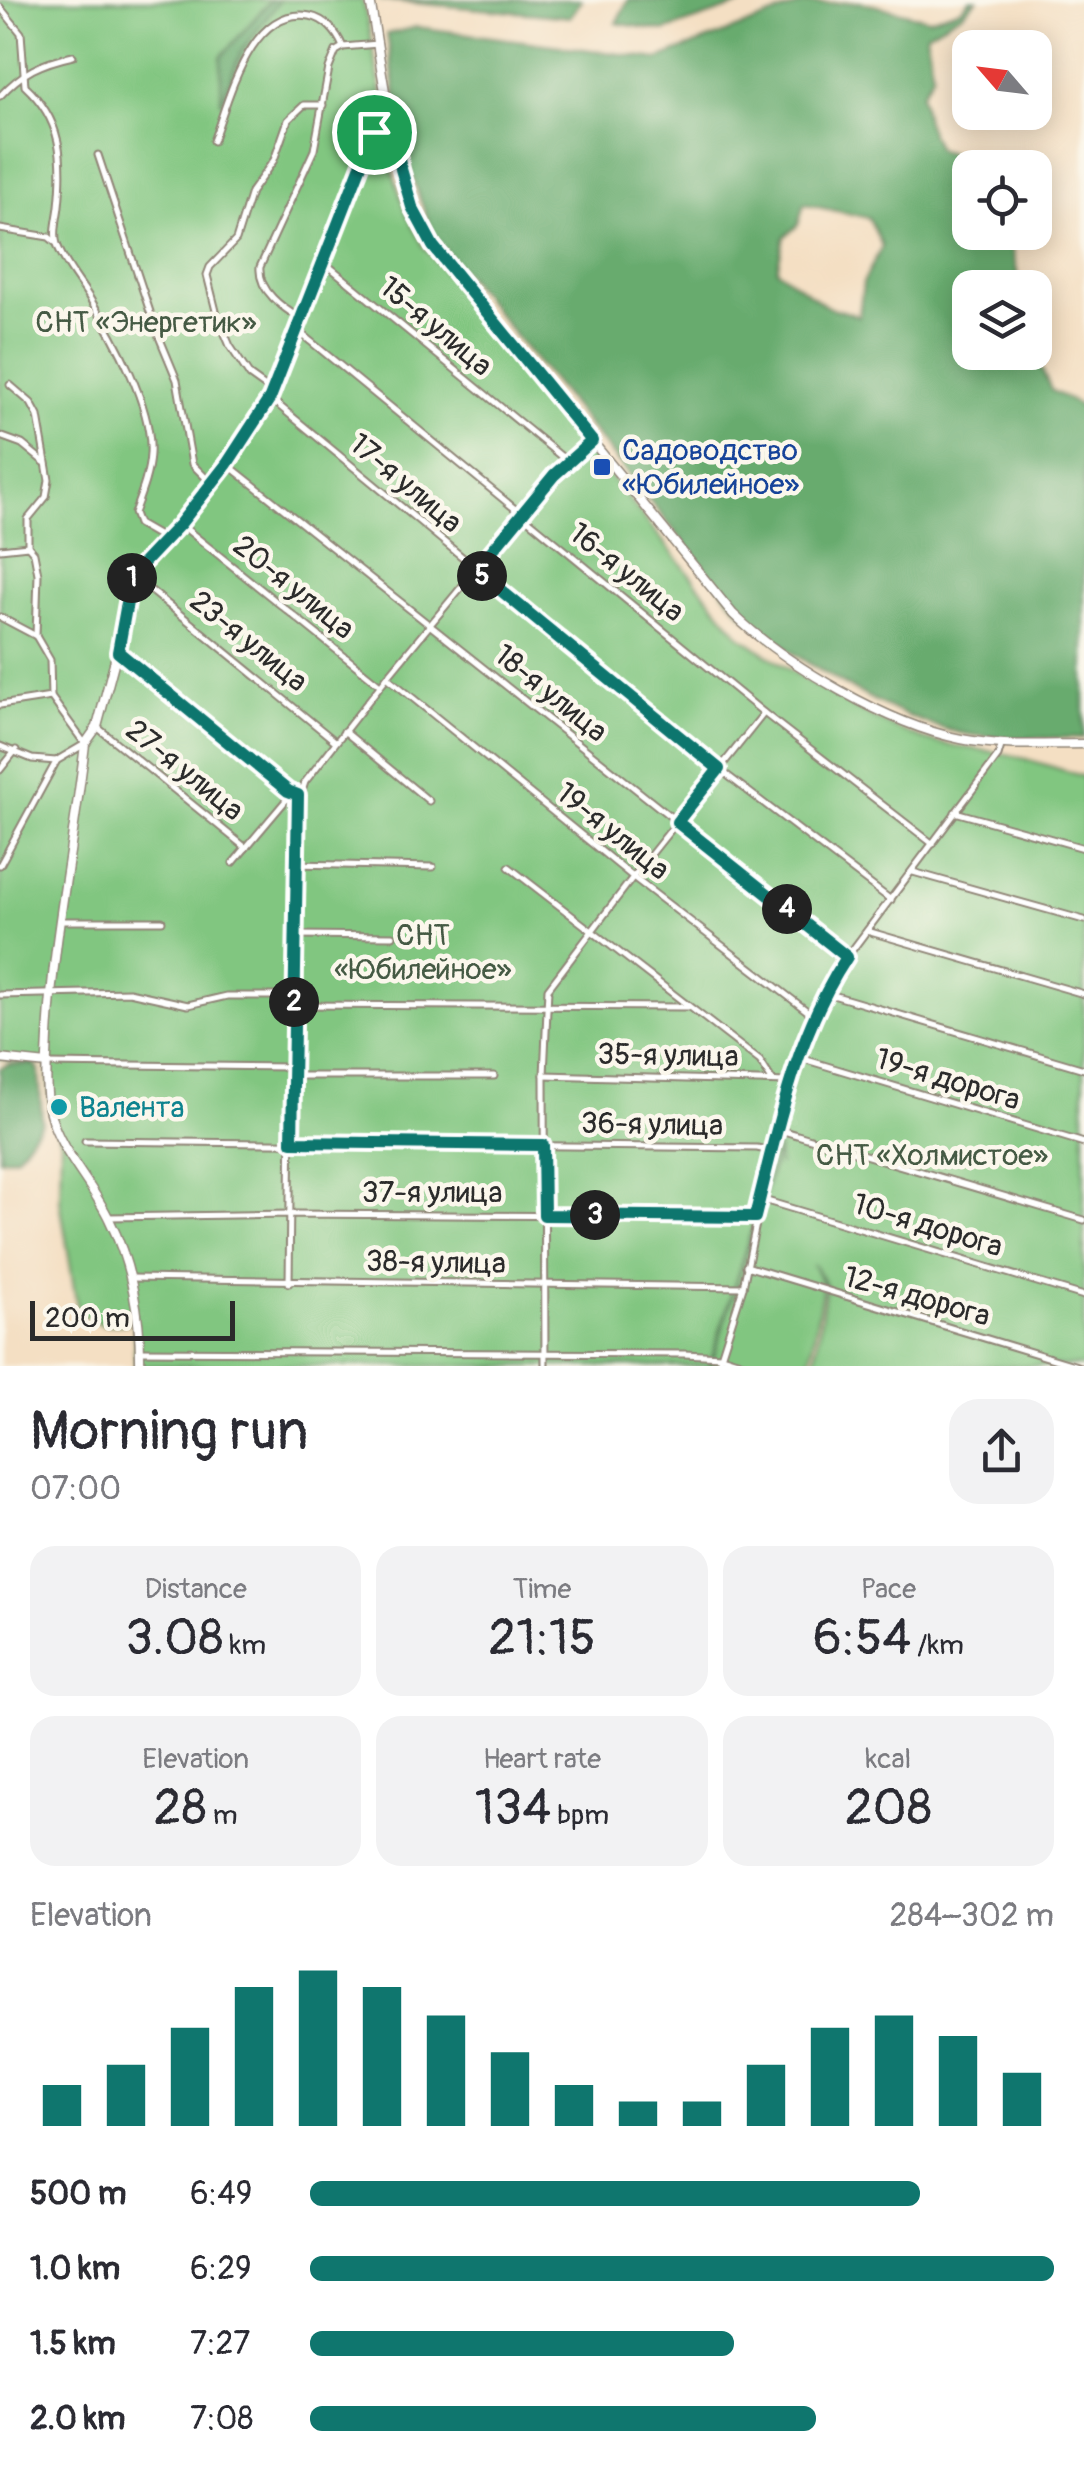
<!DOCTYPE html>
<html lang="en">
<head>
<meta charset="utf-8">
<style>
	:root { --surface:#fff; --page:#f2f2f3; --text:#2b2b33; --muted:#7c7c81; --accent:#0f766e }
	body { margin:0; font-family:Pangolin,sans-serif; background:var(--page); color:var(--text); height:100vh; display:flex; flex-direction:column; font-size:38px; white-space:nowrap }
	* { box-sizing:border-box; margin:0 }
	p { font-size:32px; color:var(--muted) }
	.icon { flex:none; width:55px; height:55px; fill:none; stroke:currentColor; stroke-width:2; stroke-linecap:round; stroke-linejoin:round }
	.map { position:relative; height:1366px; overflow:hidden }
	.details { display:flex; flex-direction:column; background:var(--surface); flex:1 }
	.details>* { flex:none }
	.needle { width:65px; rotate:298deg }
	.buttons { position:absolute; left:952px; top:30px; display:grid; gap:20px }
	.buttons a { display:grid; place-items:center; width:100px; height:100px; border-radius:20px; background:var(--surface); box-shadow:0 5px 25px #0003; font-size:50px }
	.scale { position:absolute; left:30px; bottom:25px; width:205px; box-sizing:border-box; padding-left:10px; border:5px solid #2b2b2b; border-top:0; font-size:28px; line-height:35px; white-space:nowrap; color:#2b2b2b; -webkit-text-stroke:8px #fbf7ec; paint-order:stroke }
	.pin { position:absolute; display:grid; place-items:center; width:85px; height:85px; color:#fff; margin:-42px; border:5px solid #fff; border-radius:50%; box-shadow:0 2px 10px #0007 }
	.km { position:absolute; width:50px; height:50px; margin:-25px; border-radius:50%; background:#222; color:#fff; font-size:28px; line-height:50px; text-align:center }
	.round { display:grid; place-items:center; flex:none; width:105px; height:105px; border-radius:30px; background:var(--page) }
	.head { display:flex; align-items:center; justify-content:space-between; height:170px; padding:0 30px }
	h1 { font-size:55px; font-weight:600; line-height:75px }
	.figures { display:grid; grid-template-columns:repeat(3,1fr); gap:15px; height:170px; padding:10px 30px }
	.figures div { display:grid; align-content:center; border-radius:25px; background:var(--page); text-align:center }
	.figures b { font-size:50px; font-weight:600 }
	.figures small { font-size:28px; font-weight:400 }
	.figures p { font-size:28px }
	.chart { height:280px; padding:20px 30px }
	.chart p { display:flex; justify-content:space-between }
	.chart svg { width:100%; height:180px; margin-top:10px; stroke:var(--accent); stroke-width:6 }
	ul { padding:0 30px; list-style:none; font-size:32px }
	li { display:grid; grid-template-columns:160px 120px 1fr; align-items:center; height:75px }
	li i { height:25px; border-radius:12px; background:var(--accent) }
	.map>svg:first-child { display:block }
</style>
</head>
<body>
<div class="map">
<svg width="1084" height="1366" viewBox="0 0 1084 1366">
	<rect width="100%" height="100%" fill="#fbf7ec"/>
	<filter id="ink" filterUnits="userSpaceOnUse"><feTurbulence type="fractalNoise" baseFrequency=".01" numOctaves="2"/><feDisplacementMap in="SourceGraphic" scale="20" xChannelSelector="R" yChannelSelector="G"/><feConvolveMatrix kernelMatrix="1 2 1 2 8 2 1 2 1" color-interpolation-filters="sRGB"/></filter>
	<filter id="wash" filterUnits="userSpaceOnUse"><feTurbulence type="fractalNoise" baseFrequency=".0048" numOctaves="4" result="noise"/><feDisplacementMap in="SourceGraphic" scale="40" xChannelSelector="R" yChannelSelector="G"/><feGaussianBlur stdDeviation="2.25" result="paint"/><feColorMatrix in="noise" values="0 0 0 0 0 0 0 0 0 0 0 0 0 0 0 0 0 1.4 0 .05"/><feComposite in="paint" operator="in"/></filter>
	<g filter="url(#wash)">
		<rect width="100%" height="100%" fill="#f4dfc3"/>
		<path fill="#81c680" stroke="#567856" stroke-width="2.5" d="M0,0H271L221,57L222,100L243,50L278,0H363L382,94L393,172L405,211L424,247L740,636C796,675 856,714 920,738C950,748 980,748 1010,755C1035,761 1060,769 1084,777V1366H814L826,1285L813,1264L823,1285L809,1366H711L777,1153L779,1166L778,1145L709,1366H135L133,1316L127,1324L103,1325L78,1313L60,1201L61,1140L51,1115L47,1064L0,1059Z"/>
		<g fill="#68ab6e" stroke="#4a6b4c" stroke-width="2.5" fill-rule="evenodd">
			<path d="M271,0H280L241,52L221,103V57Z"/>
			<path d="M380,0H582L570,17Z"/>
			<path d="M628,0H755L664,31L616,23Z"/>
			<path d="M970,0H977L963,13L926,34L933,74L921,94L926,121L938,150L979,159L983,167L970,168V232L1008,233L1018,275L1017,287L970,288V352L1034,353L1051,390L1084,408V738C1046,737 997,741 960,733C893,718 787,657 738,609L438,241C403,173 398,109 387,34L417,27L658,59L802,4L862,2L929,19L961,9ZM804,204L869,218L882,246L863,283L859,316L826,306L777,270L784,237L798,225Z"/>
			<path d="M9,1064L35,1065L39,1070L42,1122L17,1156L0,1159V1068Z"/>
		</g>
	</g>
	<g filter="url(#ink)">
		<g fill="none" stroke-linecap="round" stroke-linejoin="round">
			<defs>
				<g id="street">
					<path d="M0,7L21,33L25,86C62,120 64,158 59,206C58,217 53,233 57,244C63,262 79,281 89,297C114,337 153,407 150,454C149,474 141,494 134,513L138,524L164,539"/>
					<path d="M0,96C22,72 41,63 73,56"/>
					<path d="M213,141C229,100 250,5 310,16C325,19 337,32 343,47"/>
					<path d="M98,155L155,327L177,380L192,464L211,483"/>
					<path d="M0,229L49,237L55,242"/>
					<path d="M325,263L568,462"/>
					<path d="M301,319C283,308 258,291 260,267L314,150L329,68L336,51L343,47L378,44"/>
					<path d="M298,331L764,713L933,844"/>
					<path d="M10,385L31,403L38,416L49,480L46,497L28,519V546"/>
					<path d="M271,391L250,376L230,346L217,315L207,275L210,267L236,240L251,192L274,160L288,120L304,105H323"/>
					<path d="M271,399L719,769L891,900"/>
					<path d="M0,436L22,444L44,462"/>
					<path d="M227,464L847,957"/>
					<path d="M180,524L380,685"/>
					<path d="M0,549L28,546L34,553L38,574L36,636L50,660L51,697L85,744L56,761L32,759L0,746"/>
					<path d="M132,575L335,741"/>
					<path d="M0,617L36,636"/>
					<path d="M117,652L288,791L298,795"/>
					<path d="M387,677L633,877L815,1017"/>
					<path d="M0,705L51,697"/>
					<path d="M97,727L246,848"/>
					<path d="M344,731L429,801"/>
					<path d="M0,770L16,750"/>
					<path d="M955,812L1084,848"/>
					<path d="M233,863L287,799L295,796"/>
					<path d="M294,864L433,867"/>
					<path d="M0,865L56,762"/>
					<path d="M509,867L760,1061L772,1080"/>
					<path d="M913,872L1084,920"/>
					<path d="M61,921H162"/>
					<path d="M867,931L1084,994"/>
					<path d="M296,935L393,936"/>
					<path d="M826,993L1084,1069"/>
					<path d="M0,995L129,992L188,1005L227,996H294"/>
					<path d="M294,1005L688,1007"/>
					<path d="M800,1058L1084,1143"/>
					<path d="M47,1064L292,1067"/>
					<path d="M544,1075L790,1082"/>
					<path d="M292,1076H494"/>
					<path d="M777,1129L1084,1220"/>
					<path d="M85,1141L757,1148L771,1151"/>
					<path d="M760,1199L1084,1296"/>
					<path d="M109,1217L291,1214L755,1217"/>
					<path d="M746,1266L1077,1366"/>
					<path d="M131,1278L743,1287"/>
					<path d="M289,1283L294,864L296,810L305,782L387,677L554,475L591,441"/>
					<path d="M140,1351L685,1354L721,1356L753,1366"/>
					<path d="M545,1366L544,1075L548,989L633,877L764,713"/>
					<path d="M718,1366L743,1287L771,1151L791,1082L826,993L847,957L998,756L1002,743"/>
				</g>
				<g id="secondary">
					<path d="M370,0C385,83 391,172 433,246L733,614C786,665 889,725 961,739C1000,747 1044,744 1084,744"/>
					<path d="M0,1059L47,1064"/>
					<path d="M140,1366C141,1317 131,1263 109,1219C92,1183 60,1152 50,1113C44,1088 47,1062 48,1037C53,939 74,841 85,744L97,727L117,652L132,575L180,524L227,463L270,398L375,132L384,118L391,116"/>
				</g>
			</defs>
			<use href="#street" stroke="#908577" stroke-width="9"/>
			<use href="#secondary" stroke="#908577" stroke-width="11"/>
			<use href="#street" stroke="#fff" stroke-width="5"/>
			<use href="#secondary" stroke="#fff" stroke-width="8"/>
		</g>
	</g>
	<g fill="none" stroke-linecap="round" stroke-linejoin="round" filter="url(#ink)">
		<defs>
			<path id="route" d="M391,116L401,169L412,207L433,246L592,441L554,475L476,570L719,769L677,822L847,957C796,1034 777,1129 755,1217L544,1215L543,1145L292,1142L298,795L288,791L118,652L132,575L180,524L227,464L270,398L374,132L384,118Z"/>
		</defs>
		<use href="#route" stroke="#fff" stroke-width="20"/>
		<use href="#route" stroke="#0f766e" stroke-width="12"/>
	</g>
	<rect fill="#1a4fb4" stroke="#fbf7ec" stroke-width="4" x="592" y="457" width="20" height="20" rx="5"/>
	<circle fill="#0f9aa8" stroke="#fbf7ec" stroke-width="4" cx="59" cy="1107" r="10"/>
	<g text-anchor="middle" stroke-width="9" stroke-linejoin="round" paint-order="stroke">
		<g font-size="30" fill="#455a44" stroke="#fbf7ec">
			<text x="146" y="332">СНТ «Энергетик»</text>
			<text x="423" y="945">СНТ<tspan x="423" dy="34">«Юбилейное»</tspan></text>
			<text x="932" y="1165">СНТ «Холмистое»</text>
		</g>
		<g font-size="30" fill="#2b2b2b" stroke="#fbf7ec">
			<text transform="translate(436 326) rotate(40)" y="10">15-я улица</text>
			<text transform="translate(406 483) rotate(40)" y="10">17-я улица</text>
			<text transform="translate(627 572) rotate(39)" y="10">16-я улица</text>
			<text transform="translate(294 587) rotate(39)" y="10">20-я улица</text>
			<text transform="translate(249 641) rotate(39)" y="10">23-я улица</text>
			<text transform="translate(551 693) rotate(39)" y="10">18-я улица</text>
			<text transform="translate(185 770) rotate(39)" y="10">27-я улица</text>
			<text transform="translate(613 831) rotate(39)" y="10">19-я улица</text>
			<text transform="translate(668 1055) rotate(1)" y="10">35-я улица</text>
			<text transform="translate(948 1079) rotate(17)" y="10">19-я дорога</text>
			<text transform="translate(652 1124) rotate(1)" y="10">36-я улица</text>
			<text x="432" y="1202">37-я улица</text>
			<text transform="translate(928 1225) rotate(17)" y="10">10-я дорога</text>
			<text transform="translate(436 1262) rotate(1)" y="10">38-я улица</text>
			<text transform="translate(917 1296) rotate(16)" y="10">12-я дорога</text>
		</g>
		<g font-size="30" fill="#164399" stroke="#fbf7ec" text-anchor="start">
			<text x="622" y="460">Садоводство<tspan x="622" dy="34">«Юбилейное»</tspan></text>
		</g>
		<g font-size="30" fill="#0d838f" stroke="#fbf7ec" text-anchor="start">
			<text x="79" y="1117">Валента</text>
		</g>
	</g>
</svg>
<div class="buttons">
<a><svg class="needle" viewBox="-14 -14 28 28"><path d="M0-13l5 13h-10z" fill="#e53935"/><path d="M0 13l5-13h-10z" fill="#7c7c81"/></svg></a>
<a><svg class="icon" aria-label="locate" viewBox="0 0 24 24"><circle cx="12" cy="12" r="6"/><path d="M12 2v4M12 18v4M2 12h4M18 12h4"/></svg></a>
<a><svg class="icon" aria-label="layers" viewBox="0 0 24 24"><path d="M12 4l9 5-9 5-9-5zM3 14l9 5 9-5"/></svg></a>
</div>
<div class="scale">200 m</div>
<div class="pin" style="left:374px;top:132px;background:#1e9e55"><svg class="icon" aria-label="arrive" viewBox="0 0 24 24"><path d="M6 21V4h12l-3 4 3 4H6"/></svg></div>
<b class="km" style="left:132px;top:578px">1</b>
<b class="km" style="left:294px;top:1002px">2</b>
<b class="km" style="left:595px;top:1215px">3</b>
<b class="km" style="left:787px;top:909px">4</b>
<b class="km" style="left:482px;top:576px">5</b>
</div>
<section class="details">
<div class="head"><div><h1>Morning run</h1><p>07:00</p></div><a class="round"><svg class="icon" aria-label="share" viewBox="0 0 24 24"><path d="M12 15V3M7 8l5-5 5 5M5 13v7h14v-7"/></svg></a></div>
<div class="figures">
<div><p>Distance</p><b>3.08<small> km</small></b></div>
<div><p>Time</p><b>21:15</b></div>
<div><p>Pace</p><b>6:54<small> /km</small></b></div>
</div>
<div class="figures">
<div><p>Elevation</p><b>28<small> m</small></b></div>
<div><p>Heart rate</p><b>134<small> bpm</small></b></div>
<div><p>kcal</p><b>208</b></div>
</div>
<div class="chart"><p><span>Elevation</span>284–302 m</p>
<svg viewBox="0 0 160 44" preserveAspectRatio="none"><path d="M5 44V34M15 44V29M25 44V20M35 44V10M45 44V6M55 44V10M65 44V17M75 44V26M85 44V34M95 44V38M105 44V38M115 44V29M125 44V20M135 44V17M145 44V22M155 44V31"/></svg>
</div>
<ul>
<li><b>500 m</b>6:49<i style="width:82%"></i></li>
<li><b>1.0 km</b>6:29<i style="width:100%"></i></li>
<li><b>1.5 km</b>7:27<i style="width:57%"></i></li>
<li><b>2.0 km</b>7:08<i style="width:68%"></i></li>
</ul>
</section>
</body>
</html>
